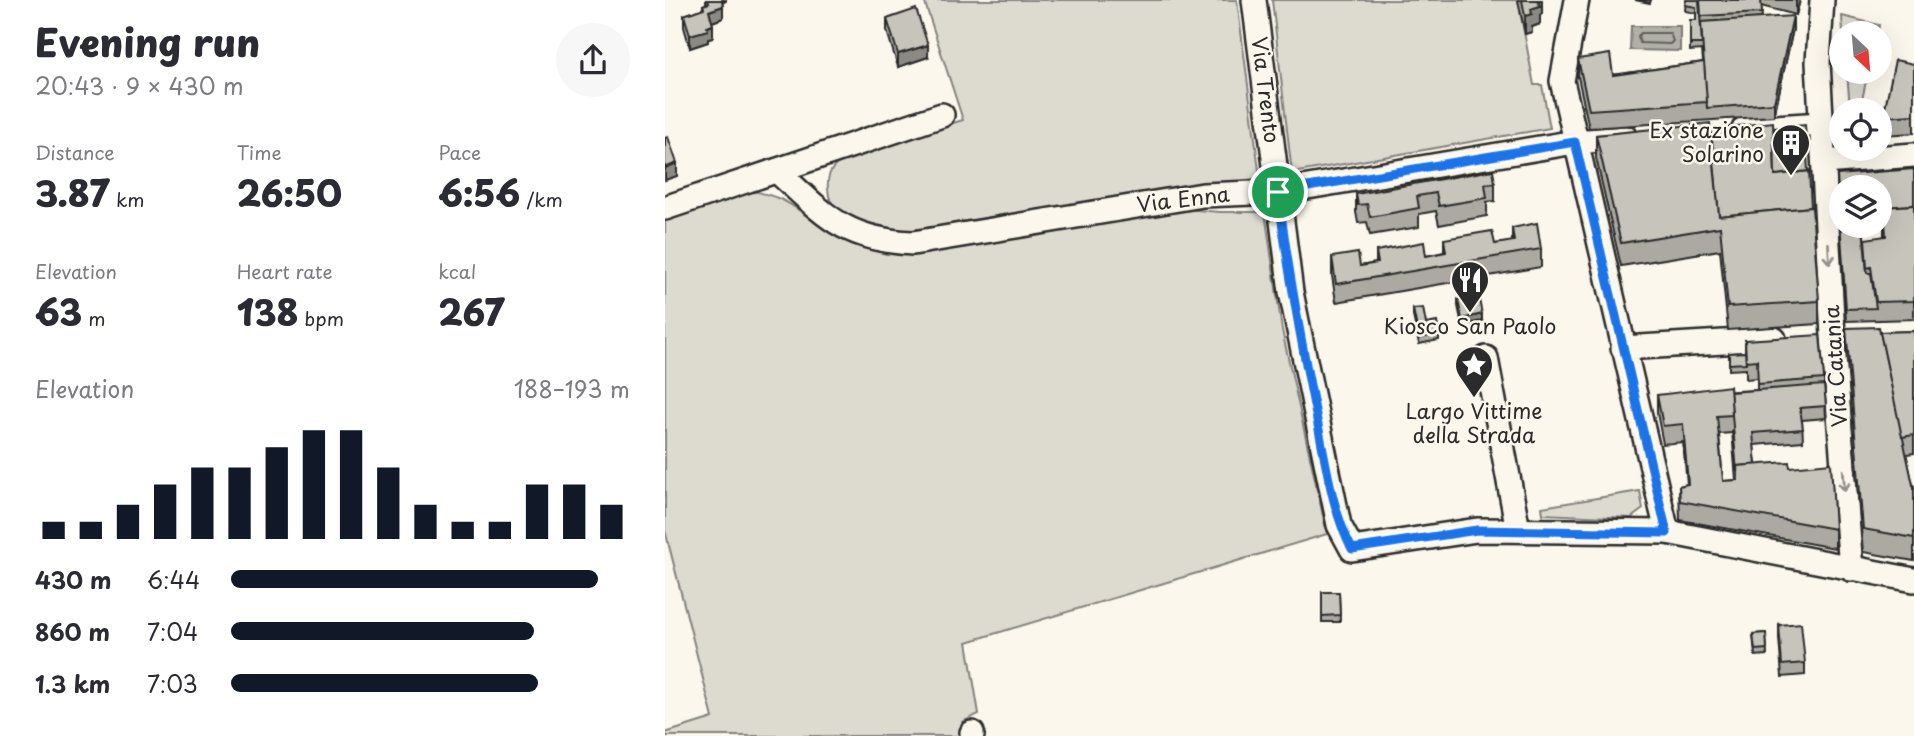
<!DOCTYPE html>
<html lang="en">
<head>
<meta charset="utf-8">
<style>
	:root { --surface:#fff; --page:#f7f7f7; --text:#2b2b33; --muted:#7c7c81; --accent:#111827 }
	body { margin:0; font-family:"Playpen Sans",sans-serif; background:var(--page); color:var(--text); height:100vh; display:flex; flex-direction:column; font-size:26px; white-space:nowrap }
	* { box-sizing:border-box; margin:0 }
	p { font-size:23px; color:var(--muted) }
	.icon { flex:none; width:38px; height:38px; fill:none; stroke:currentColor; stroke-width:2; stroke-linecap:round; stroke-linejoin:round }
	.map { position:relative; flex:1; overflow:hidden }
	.drawer { display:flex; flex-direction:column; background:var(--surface); width:665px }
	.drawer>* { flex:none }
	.needle { width:46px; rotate:154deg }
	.buttons { position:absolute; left:1164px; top:21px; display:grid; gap:14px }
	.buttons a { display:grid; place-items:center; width:63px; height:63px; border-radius:50%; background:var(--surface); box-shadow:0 7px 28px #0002; font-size:35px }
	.pin { position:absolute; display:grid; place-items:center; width:60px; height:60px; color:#fff; margin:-30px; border:4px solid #fff; border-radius:50%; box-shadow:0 2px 7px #0007 }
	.round { display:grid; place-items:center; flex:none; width:74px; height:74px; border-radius:37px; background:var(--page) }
	.headline { display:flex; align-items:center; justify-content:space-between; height:119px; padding:0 35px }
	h1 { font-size:38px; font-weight:800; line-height:52px }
	.figures { display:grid; grid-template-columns:repeat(3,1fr); gap:10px; height:119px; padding:7px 35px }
	.figures div { display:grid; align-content:center }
	.figures b { font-size:35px; font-weight:800 }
	.figures small { font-size:19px; font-weight:400 }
	.figures p { font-size:19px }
	.chart { height:196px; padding:14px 35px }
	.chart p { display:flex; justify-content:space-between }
	.chart svg { width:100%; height:126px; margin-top:7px; stroke:var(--accent); stroke-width:6 }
	ul { padding:0 35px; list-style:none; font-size:23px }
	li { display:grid; grid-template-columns:112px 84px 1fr; align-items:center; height:52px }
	li i { height:18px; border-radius:9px; background:var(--accent) }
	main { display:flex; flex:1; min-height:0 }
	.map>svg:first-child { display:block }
</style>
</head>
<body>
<main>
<section class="drawer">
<div class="headline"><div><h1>Evening run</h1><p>20:43 · 9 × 430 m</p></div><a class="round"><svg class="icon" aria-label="share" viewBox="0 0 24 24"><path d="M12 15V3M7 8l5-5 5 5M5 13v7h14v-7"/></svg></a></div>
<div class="figures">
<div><p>Distance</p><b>3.87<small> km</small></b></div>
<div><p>Time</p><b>26:50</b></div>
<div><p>Pace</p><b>6:56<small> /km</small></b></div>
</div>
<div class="figures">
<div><p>Elevation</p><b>63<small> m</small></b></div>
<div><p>Heart rate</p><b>138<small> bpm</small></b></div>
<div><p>kcal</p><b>267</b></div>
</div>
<div class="chart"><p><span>Elevation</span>188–193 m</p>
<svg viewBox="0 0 160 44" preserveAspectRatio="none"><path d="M5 44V38M15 44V38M25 44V32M35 44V25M45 44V19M55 44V19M65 44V12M75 44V6M85 44V6M95 44V19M105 44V32M115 44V38M125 44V38M135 44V25M145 44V25M155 44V32"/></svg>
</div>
<ul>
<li><b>430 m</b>6:44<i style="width:92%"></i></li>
<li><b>860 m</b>7:04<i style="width:76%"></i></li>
<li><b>1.3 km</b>7:03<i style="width:77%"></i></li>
</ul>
</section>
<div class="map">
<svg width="1249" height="736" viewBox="0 0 1249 736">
	<rect width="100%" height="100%" fill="#fbf7ec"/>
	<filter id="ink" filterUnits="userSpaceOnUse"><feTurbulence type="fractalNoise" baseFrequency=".0143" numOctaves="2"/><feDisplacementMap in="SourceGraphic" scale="14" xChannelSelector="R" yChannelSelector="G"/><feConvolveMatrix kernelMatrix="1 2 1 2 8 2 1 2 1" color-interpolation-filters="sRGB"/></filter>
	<g filter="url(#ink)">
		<g fill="#dddad0" stroke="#84827e" stroke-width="2">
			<path d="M259,0H572L595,178L248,234C218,233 165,226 163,189C162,179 164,171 171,165C186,151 273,128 298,120Z"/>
			<path d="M607,0H853L869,85H877L885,128L627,173Z"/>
			<path d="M1177,16L1214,25L1213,33H1178Z"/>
			<path d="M1182,72H1203L1197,100L1185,108Z"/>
			<path d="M79,190C133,196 137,220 180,240C203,250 225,250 249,252L507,208L555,212H600L617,330L662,534L302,642L314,714L297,722L298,736H0V733L48,718L0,530V216Z"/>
			<path d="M975,491L978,509L966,518L878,514L877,507Z"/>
		</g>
		<path fill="#b1afa7" stroke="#7b7a75" stroke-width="2" d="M966,26H1015V51L965,50Z"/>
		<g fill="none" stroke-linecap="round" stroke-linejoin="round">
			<path stroke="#61605d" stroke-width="2" d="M976,33H1005L1008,41L1005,44L975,43L973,36Z"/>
			<defs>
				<g id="street">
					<path d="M589,0L626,292L674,525L687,549L812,530L1002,532L1249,580"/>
					<path d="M912,0L897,81L1002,532"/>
					<path d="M1157,0L1153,62L1168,336L1186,569"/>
					<path d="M1079,129L1157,124"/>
					<path d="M1159,162L1249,155"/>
					<path d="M112,171C160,215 179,240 248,243L538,195L613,192L910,142L961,138"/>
					<path d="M0,208L277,115"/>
					<path d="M958,348L1109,339"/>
					<path d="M821,358L853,530"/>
					<path d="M307,733V736"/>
				</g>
			</defs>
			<use href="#street" stroke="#2b2b2b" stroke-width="28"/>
			<use href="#street" stroke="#fbf7ec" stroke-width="23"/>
		</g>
		<g fill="#aba9a2" stroke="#2b2b2b" stroke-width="2" fill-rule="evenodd">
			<path d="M41,0H61V1L57,3L58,18L47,22L48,38L43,39V42L25,48L19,27V15L38,9V5L41,4Z"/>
			<path d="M853,0H877V14L875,15V24L867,27V32L860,34Z"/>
			<path d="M970,0H986L985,3Z"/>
			<path d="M1021,0H1135L1131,15L1096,6L1097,18L1128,29L1109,116L924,128L913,77V59L948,75L1038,62L1037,50L1025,51V20H1031V13L1020,11Z"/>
			<path d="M222,19L263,57L233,67L222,31Z"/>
			<path d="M1249,64V133L1218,135V117Z"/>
			<path d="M1109,128L1154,301V324L1063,330L1055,250L956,266L931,158V135L1046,129Z"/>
			<path d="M1249,169V319L1181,321L1172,175ZM1214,187V225H1219V236L1200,245L1198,226H1208H1176Z"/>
			<path d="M830,183V201L822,202V216L774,225L771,211L754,214V227L705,235L702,222L693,223L691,212V194Z"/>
			<path d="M847,228L876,249V267L671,302L667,276V257L695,266L711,263V251L761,256L779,252V239L830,244L847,242Z"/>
			<path d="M793,300L817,321L797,325L793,306Z"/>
			<path d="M748,309L761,324L774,334V340L754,344L748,316Z"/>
			<path d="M1181,328L1215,332L1249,331V453L1241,454L1248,485H1249V561L1198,552L1181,351Z"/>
			<path d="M1080,340L1159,379L1161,418L1137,420L1138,441L1089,445L1091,465L1125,467L1170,529V548L1015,520L1014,486L1022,484L1018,442L998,444L992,413V395L1092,390V378L1081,379V369L1064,370V353L1080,352ZM1067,431L1071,480L1058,481L1054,434L1067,433Z"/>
			<path d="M657,592H674L675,622H657Z"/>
			<path d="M1114,625L1140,663V675L1117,677L1114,638Z"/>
			<path d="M1101,633L1102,655L1090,656L1088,634Z"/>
		</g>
		<g fill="#8b8984" stroke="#2b2b2b" stroke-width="2">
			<path d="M873,0H877V14L875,15V24L867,27V32L860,34V16Z"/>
			<path d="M1131,0H1135L1131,15Z"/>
			<path d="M58,6V18L44,23V11Z"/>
			<path d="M1128,16V29L1109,116V103Z"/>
			<path d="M48,25V38L43,39V42L25,48V35Z"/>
			<path d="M263,45V57L233,67V54Z"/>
			<path d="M12,163V176L0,180V168Z"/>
			<path d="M817,314V321L797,325V319Z"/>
		</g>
		<g fill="#c7c4bc" stroke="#2b2b2b" stroke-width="2">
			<path d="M43,0H57L58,6L44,11L48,25L42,27L43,30L25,35L19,15L39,8L38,5L44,3Z"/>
			<path d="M857,0H873L875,6L866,9L867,14L860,16Z"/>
			<path d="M1021,0H1034L1037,44H1025V20H1031V7L1020,5Z"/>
			<path d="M1035,0H1096L1097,13L1036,16Z"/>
			<path d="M251,9L263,45L233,54L222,19Z"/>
			<path d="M1128,16L1109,103L1042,108L1036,22Z"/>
			<path d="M945,54L948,75L1039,62L1042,102L924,110L913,59Z"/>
			<path d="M1230,60L1249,64V115L1218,117Z"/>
			<path d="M1108,122L1110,175L1144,171L1146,207L1054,216L1046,129Z"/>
			<path d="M1045,123L1054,216L1147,207L1154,301L1063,307L1055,227L956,243L931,135Z"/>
			<path d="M1140,125L1143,171L1110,175L1109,128Z"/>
			<path d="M3,137L12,163L0,168V138Z"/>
			<path d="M1249,169V205L1219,207V213H1214V187H1176V226H1198L1202,273H1206L1211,308L1181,309L1172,175Z"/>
			<path d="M828,170L830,183L820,184L822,198L774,206L771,193L752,196L754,208L705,217L702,204L693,205L691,194Z"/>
			<path d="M1249,205V301L1211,302L1206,267L1202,268L1200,239L1221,236L1219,207Z"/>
			<path d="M872,223L876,249L671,284L667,257L693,253L695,266L713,263L711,251L759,242L761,256L781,252L779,239L827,231L830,244L849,241L847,228Z"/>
			<path d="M813,295L817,314L797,319L793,300Z"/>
			<path d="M758,308L761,324L772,322L774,334L754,338L748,309Z"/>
			<path d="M1214,327L1248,485H1249V538L1198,529L1181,328Z"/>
			<path d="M1249,331V435L1237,437L1215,332Z"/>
			<path d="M1155,335L1159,379L1093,384L1092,360L1081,361L1080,340Z"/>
			<path d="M1080,352L1081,363L1064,364V353Z"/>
			<path d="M1159,385L1161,406L1135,408L1138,429L1088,433L1091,465L1072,466V472L1065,392Z"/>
			<path d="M1065,386L1067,415L1052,416L1058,481L1073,480L1072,466L1124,462L1125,467L1166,463L1170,529L1015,501L1014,486L1023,484L1018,424L998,426L992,395Z"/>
			<path d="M657,592H674L675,615L657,616Z"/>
			<path d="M1136,623L1140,663L1117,665L1114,625Z"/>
			<path d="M1101,633L1102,649L1090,650L1088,634Z"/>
		</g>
		<defs><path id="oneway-shaft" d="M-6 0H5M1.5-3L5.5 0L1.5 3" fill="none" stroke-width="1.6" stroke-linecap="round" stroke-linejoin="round" transform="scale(1.75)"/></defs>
		<g stroke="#93918c">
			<use href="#oneway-shaft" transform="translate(1164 254) rotate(87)"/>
			<use href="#oneway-shaft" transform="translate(1179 481) rotate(86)"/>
		</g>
	</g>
	<g fill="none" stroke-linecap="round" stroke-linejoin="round" filter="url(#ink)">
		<defs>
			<path id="route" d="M910,142L1002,533L812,530L687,549C667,511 662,467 653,425C637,347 623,270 613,192Z"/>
		</defs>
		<use href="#route" stroke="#fff" stroke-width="14"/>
		<use href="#route" stroke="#1a73e8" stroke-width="9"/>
	</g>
	<defs>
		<symbol id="building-pin" viewBox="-11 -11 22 30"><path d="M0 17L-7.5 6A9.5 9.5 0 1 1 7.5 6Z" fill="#2b2b2b" stroke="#fbf7ec"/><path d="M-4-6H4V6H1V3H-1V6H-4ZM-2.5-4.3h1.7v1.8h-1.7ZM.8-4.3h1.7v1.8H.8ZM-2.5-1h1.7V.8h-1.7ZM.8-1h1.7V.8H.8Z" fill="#fff"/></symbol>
		<symbol id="restaurant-pin" viewBox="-11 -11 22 30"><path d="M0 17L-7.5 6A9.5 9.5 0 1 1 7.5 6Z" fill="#2b2b2b" stroke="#fbf7ec"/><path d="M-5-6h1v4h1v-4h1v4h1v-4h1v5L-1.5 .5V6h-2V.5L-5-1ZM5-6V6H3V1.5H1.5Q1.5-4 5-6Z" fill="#fff"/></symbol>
		<symbol id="sight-pin" viewBox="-11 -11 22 30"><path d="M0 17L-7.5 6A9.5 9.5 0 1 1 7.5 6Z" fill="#2b2b2b" stroke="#fbf7ec"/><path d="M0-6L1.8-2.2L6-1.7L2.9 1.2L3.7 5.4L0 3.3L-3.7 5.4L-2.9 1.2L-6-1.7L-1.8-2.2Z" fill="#fff"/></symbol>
	</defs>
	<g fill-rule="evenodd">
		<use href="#building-pin" x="1104" y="121" width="44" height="60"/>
		<use href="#restaurant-pin" x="783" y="258" width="44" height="60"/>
		<use href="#sight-pin" x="787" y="343" width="44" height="60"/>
	</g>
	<g text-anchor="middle" stroke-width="5" stroke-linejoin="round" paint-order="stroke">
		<g font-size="21" fill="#2b2b2b" stroke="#fbf7ec">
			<text transform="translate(600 90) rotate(83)" y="7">Via Trento</text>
			<text transform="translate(518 200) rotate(-7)" y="7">Via Enna</text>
			<text transform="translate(1171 366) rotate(-94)" y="7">Via Catania</text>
		</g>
		<g font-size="21" fill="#2b2b2b" stroke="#fbf7ec">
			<text x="1099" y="138" text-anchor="end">Ex stazione<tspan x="1099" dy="24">Solarino</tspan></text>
			<text x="805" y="334">Kiosco San Paolo</text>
			<text x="809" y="419">Largo Vittime<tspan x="809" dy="24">della Strada</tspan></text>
		</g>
	</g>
</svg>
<div class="buttons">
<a><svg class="needle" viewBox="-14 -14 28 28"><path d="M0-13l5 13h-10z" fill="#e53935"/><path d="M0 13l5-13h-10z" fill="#7c7c81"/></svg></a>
<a><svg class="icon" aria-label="locate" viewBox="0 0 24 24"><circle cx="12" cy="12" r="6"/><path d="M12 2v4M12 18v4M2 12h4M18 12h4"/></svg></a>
<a><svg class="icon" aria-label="layers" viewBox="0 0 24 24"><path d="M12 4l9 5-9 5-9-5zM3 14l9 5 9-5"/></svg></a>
</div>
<div class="pin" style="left:613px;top:192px;background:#1e9e55"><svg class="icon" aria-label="arrive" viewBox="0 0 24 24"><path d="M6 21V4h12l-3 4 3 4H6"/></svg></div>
</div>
</main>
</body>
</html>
